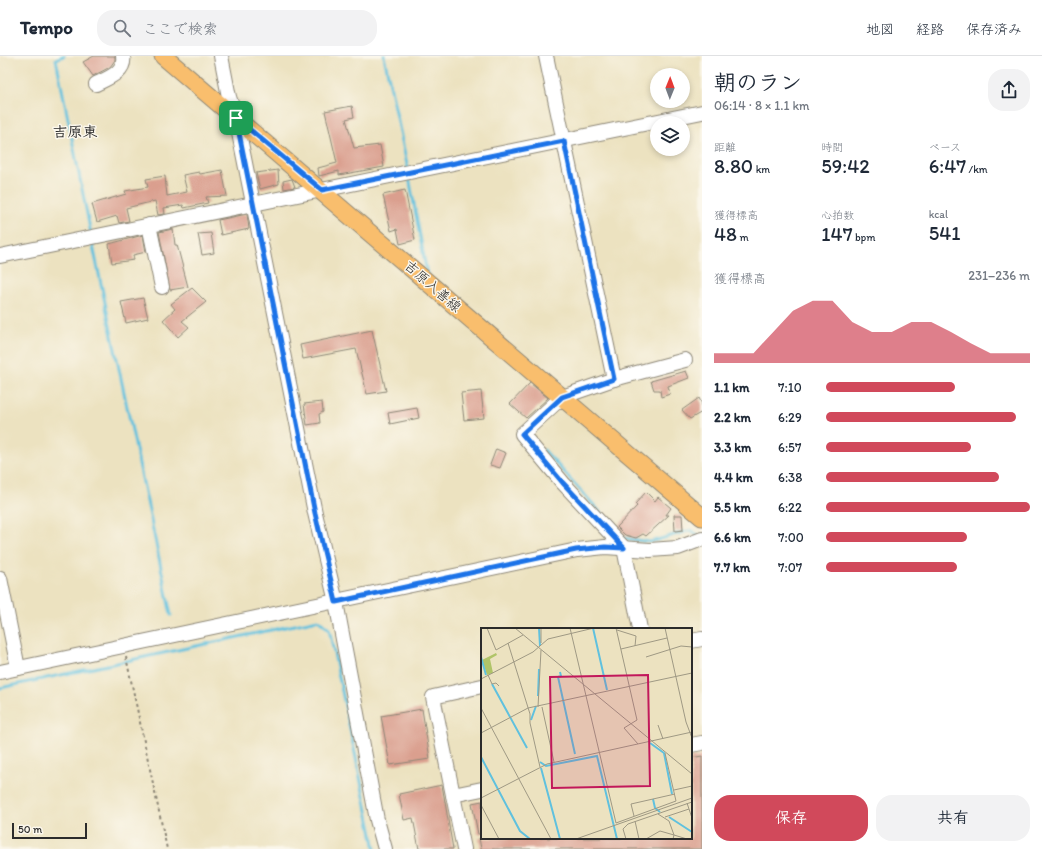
<!DOCTYPE html>
<html lang="ja">
<head>
<meta charset="utf-8">
<style>
	:root { --surface:#fff; --page:#f2f2f3; --text:#1f2937; --muted:#747a83; --line:#e0e1e3; --accent:#d1495b }
	body { margin:0; font-family:Itim,"Klee One",sans-serif; background:var(--page); color:var(--text); height:100vh; display:flex; flex-direction:column; font-size:15px; white-space:nowrap }
	* { box-sizing:border-box; margin:0 }
	p { font-size:13px; color:var(--muted) }
	.icon { flex:none; width:22px; height:22px; fill:none; stroke:currentColor; stroke-width:2; stroke-linecap:round; stroke-linejoin:round }
	.map { position:relative; flex:1; overflow:hidden }
	.details { display:flex; flex-direction:column; background:var(--surface); width:340px }
	.details>* { flex:none }
	.needle { width:26px; rotate:1deg }
	.controls { position:absolute; left:650px; top:12px; display:grid; gap:8px }
	.controls a { display:grid; place-items:center; width:40px; height:40px; border-radius:50%; background:var(--surface); box-shadow:0 2px 6px #0003; font-size:20px }
	.scale { position:absolute; left:12px; bottom:10px; width:75px; box-sizing:border-box; padding-left:4px; border:2px solid #2b2b2b; border-top:0; font-size:11px; line-height:14px; white-space:nowrap; color:#2b2b2b; -webkit-text-stroke:3px #fbf7ec; paint-order:stroke }
	.pin { position:absolute; display:grid; place-items:center; width:34px; height:34px; color:#fff; margin:-17px; border-radius:8px; box-shadow:0 2px 6px #0006 }
	.round { display:grid; place-items:center; flex:none; width:42px; height:42px; border-radius:16px; background:var(--page) }
	.summary { display:flex; align-items:center; justify-content:space-between; height:68px; padding:0 12px }
	h1 { font-size:22px; font-weight:600; line-height:30px }
	.metrics { display:grid; grid-template-columns:repeat(3,1fr); gap:6px; height:68px; padding:4px 12px }
	.metrics div { display:grid; align-content:center }
	.metrics b { font-size:20px; font-weight:600 }
	.metrics small { font-size:11px; font-weight:400 }
	.metrics p { font-size:11px }
	.chart { height:112px; padding:8px 12px }
	.chart p { display:flex; justify-content:space-between }
	.chart svg { width:100%; height:72px; margin-top:4px; fill:var(--accent); opacity:.7 }
	.action { display:flex; gap:8px; margin-top:auto; padding:8px 12px }
	.action a { flex:1; height:46px; border-radius:16px; background:var(--accent); color:#fff; font-size:16px; font-weight:600; line-height:46px; text-align:center }
	.action a+a { background:var(--page); color:var(--text) }
	ul { padding:0 12px; list-style:none; font-size:13px }
	li { display:grid; grid-template-columns:64px 48px 1fr; align-items:center; height:30px }
	li i { height:10px; border-radius:5px; background:var(--accent) }
	header { display:flex; align-items:center; gap:24px; box-sizing:border-box; height:56px; padding:0 20px; background:var(--surface); border-bottom:1px solid var(--line) }
	header strong { font-size:19px }
	nav { display:flex; gap:22px; margin-inline-start:auto; font-size:14px }
	.search { width:280px; height:36px; background:var(--page); display:flex; align-items:center; gap:10px; box-sizing:border-box; padding:0 14px; border-radius:16px; color:var(--muted); font-size:15px }
	main { display:flex; flex:1; min-height:0 }
	.map>svg:first-child { display:block }
</style>
</head>
<body>
<header>
<strong>Tempo</strong>
<div class="search"><svg class="icon" aria-label="search" viewBox="0 0 24 24"><circle cx="10" cy="10" r="6"/><path d="M15 15l6 6"/></svg>ここで検索</div>
<nav><a>地図</a><a>経路</a><a>保存済み</a></nav>
</header>
<main>
<div class="map">
<svg width="702" height="793" viewBox="0 0 702 793">
	<rect width="100%" height="100%" fill="#fbf7ec"/>
	<filter id="ink" filterUnits="userSpaceOnUse"><feTurbulence type="fractalNoise" baseFrequency=".025" numOctaves="2"/><feDisplacementMap in="SourceGraphic" scale="8" xChannelSelector="R" yChannelSelector="G"/><feConvolveMatrix kernelMatrix="1 2 1 2 8 2 1 2 1" color-interpolation-filters="sRGB"/></filter>
	<filter id="wash" filterUnits="userSpaceOnUse"><feTurbulence type="fractalNoise" baseFrequency=".012" numOctaves="4" result="noise"/><feDisplacementMap in="SourceGraphic" scale="16" xChannelSelector="R" yChannelSelector="G"/><feGaussianBlur stdDeviation="0.9" result="paint"/><feColorMatrix in="noise" values="0 0 0 0 0 0 0 0 0 0 0 0 0 0 0 0 0 1.4 0 .05"/><feComposite in="paint" operator="in"/></filter>
	<g filter="url(#wash)">
		<rect width="100%" height="100%" fill="#ece2c0"/>
		<g fill="none" stroke-linecap="round" stroke-linejoin="round">
			<g stroke="#60c1de" stroke-width="3">
				<path d="M64,0L56,3L91,178"/>
				<path d="M384,0L408,113"/>
				<path d="M409,121L427,218"/>
				<path d="M92,185L171,559"/>
				<path d="M544,394L602,458"/>
				<path d="M623,482L650,486L691,474L699,480"/>
				<path d="M0,632L318,564L329,573L375,793"/>
			</g>
		</g>
		<g id="blocks">
			<g fill="#da9f8e">
				<path d="M94,0H115V4L110,11L93,20L83,6Z"/>
				<path d="M352,50L354,61L346,63L354,92L380,89L384,111L339,119V115L319,120L318,112L337,107L325,55Z"/>
				<path d="M222,114L227,140L206,141L208,147L184,152L183,149L164,152L165,158L158,159L155,145L126,152L129,165L119,167L117,160L97,166L92,148L126,138L125,135L148,131L146,123L165,120L167,140L187,136L183,119L199,116L200,118Z"/>
				<path d="M278,114L279,128L260,133L256,117Z"/>
				<path d="M292,123L295,131L284,133L283,125Z"/>
				<path d="M405,134L415,184L400,188L397,173L391,175L383,139Z"/>
				<path d="M247,158L249,173L221,179L218,164Z"/>
				<path d="M173,173L175,189H177L188,231L170,234L159,176Z"/>
				<path d="M211,177L214,197L202,199L198,178Z"/>
				<path d="M143,179L146,196L133,199L134,204L112,207L109,188Z"/>
				<path d="M192,232L206,246L182,265L189,271L178,281L163,264L175,253L171,248Z"/>
				<path d="M143,242L148,262L126,267L121,246Z"/>
				<path d="M372,274L386,335L367,338L356,293L303,303L300,289Z"/>
				<path d="M686,315L689,322L668,330L670,338L661,341L660,334H654L651,325Z"/>
				<path d="M530,327L548,342L526,362L510,348Z"/>
				<path d="M481,335L484,362L464,364L461,337Z"/>
				<path d="M699,342L702,348V356L690,363L682,354Z"/>
				<path d="M322,346L323,356L319,358L320,367L307,369L304,348Z"/>
				<path d="M417,352L419,362L390,368L388,357Z"/>
				<path d="M496,393L506,397L500,412L490,409Z"/>
				<path d="M646,436L655,445L658,441L671,452L666,459H669L646,480L643,478L636,482L625,479L617,471L637,450L635,448Z"/>
				<path d="M674,459H682L683,474L675,475Z"/>
				<path d="M422,653L430,703L390,709L381,660Z"/>
				<path d="M702,700V793H481L479,782H691V702Z"/>
				<path d="M442,729L453,793H419L413,762L404,764L399,738Z"/>
				<path d="M482,745V778H478L472,747Z"/>
			</g>
		</g>
	</g>
	<g filter="url(#ink)">
		<use href="#blocks" fill-opacity="0" stroke="#8c8676" stroke-width="1"/>
		<g fill="none" stroke-linecap="round" stroke-linejoin="round">
			<defs>
				<g id="minor">
					<path d="M221,0L229,41L236,62L315,457L336,546L377,764L385,793"/>
					<path d="M546,0L614,323L562,341L522,378L563,427L624,492L640,573"/>
					<path d="M96,28C108,22 126,16 123,0"/>
					<path d="M149,169L162,231"/>
					<path d="M0,200L702,56"/>
					<path d="M614,323L685,304"/>
					<path d="M0,522L18,612"/>
					<path d="M691,585L702,583"/>
					<path d="M0,616L577,494L605,491L650,494L678,492L702,483"/>
					<path d="M482,630L433,641L453,739L482,733"/>
					<path d="M691,689L702,687"/>
					<path d="M453,739L464,793"/>
				</g>
				<path id="major" d="M163,0L702,461"/>
			</defs>
			<use href="#minor" stroke="#8c8676" stroke-width="16"/>
			<use href="#major" stroke="#8c8676" stroke-width="19"/>
			<path stroke="#8c8676" stroke-width="2" stroke-dasharray="3 3" stroke-linecap="butt" d="M126,601L167,793"/>
			<use href="#minor" stroke="#fff" stroke-width="14"/>
			<use href="#major" stroke="#f9be6d" stroke-width="17"/>
		</g>
	</g>
	<g fill="none" stroke-linecap="round" stroke-linejoin="round" filter="url(#ink)">
		<defs>
			<path id="route" d="M236,62L322,134L564,85L614,323L562,341L522,378L563,427L624,492L605,491L576,494L336,546L315,457Z"/>
		</defs>
		<use href="#route" stroke="#fff" stroke-width="8"/>
		<use href="#route" stroke="#1a73e8" stroke-width="5"/>
	</g>
	<g text-anchor="middle" stroke-width="3" stroke-linejoin="round" paint-order="stroke">
		<g font-size="14" fill="#2b2b2b" stroke="#fbf7ec">
			<text transform="translate(433 230) rotate(41)" y="5">吉原入善線</text>
		</g>
		<g font-size="15" font-weight="bold" fill="#2b2b2b" stroke="#fbf7ec">
			<text x="75" y="81">吉原東</text>
		</g>
	</g>
	<g transform="translate(481 572)">
		<rect width="211" height="211" fill="#ece2c0"/>
		<path d="M15,25L16,27L9,31L12,45L6,47L1,32Z" fill="#b0c468"/>
		<path fill="none" stroke="#60c1de" stroke-width="2" d="M58,0L59,18M112,0L126,62M0,29L5,47M79,44L80,48L77,49L94,126M11,56L46,120M57,68L58,41M50,92L55,78M169,115L183,125L191,166M0,129L39,203L49,211M59,134L65,138L116,128L136,211M60,140L79,211M172,171L174,180L179,184M188,189L211,204"/>
		<path fill="none" stroke="#9f9984" stroke-width="1" d="M6,0L15,22L42,7M34,0L211,146M60,0V15M89,0L135,195L195,173L184,125M135,0L156,92L143,100L157,116M184,0L205,94L211,110M136,2L155,8L154,18M27,15L49,86V95L59,139M140,21L186,10M165,29L200,18L211,19M7,47L11,56L15,55L18,58M0,51L52,24L67,11L113,0M57,79L60,22M61,79L73,134M0,80L70,211M177,97L182,111M0,105L47,80L211,45M193,162L211,158M0,170L66,136L211,104M206,175L211,190M0,177L18,211M177,186L188,193L193,207L206,211M153,188L150,176L194,166M184,189L208,181M154,193L158,211M95,211L211,170M145,211L142,201L147,196L211,174M165,211L179,203L193,207L192,211"/>
		<path fill="#c2185b" fill-opacity="0.15" stroke="#c2185b" stroke-width="2" d="M167,47L169,158L71,160L69,49Z"/>
		<rect width="211" height="211" fill="none" stroke="#2b2b2b" stroke-width="2"/>
	</g>
</svg>
<div class="controls">
<a><svg class="needle" viewBox="-14 -14 28 28"><path d="M0-13l5 13h-10z" fill="#e53935"/><path d="M0 13l5-13h-10z" fill="#747a83"/></svg></a>
<a><svg class="icon" aria-label="layers" viewBox="0 0 24 24"><path d="M12 4l9 5-9 5-9-5zM3 14l9 5 9-5"/></svg></a>
</div>
<div class="scale">50 m</div>
<div class="pin" style="left:236px;top:62px;background:#1e9e55"><svg class="icon" aria-label="arrive" viewBox="0 0 24 24"><path d="M6 21V4h12l-3 4 3 4H6"/></svg></div>
</div>
<section class="details">
<div class="summary"><div><h1>朝のラン</h1><p>06:14 · 8 × 1.1 km</p></div><a class="round"><svg class="icon" aria-label="share" viewBox="0 0 24 24"><path d="M12 15V3M7 8l5-5 5 5M5 13v7h14v-7"/></svg></a></div>
<div class="metrics">
<div><p>距離</p><b>8.80<small> km</small></b></div>
<div><p>時間</p><b>59:42</b></div>
<div><p>ペース</p><b>6:47<small> /km</small></b></div>
</div>
<div class="metrics">
<div><p>獲得標高</p><b>48<small> m</small></b></div>
<div><p>心拍数</p><b>147<small> bpm</small></b></div>
<div><p>kcal</p><b>541</b></div>
</div>
<div class="chart"><p><span>獲得標高</span>231–236 m</p>
<svg viewBox="0 0 160 44" preserveAspectRatio="none"><path d="M0 44V38L10 38L20 38L30 25L40 12L50 6L60 6L70 19L80 25L90 25L100 19L110 19L120 25L130 32L140 38L150 38L160 38V44z"/></svg>
</div>
<ul>
<li><b>1.1 km</b>7:10<i style="width:63%"></i></li>
<li><b>2.2 km</b>6:29<i style="width:93%"></i></li>
<li><b>3.3 km</b>6:57<i style="width:71%"></i></li>
<li><b>4.4 km</b>6:38<i style="width:85%"></i></li>
<li><b>5.5 km</b>6:22<i style="width:100%"></i></li>
<li><b>6.6 km</b>7:00<i style="width:69%"></i></li>
<li><b>7.7 km</b>7:07<i style="width:64%"></i></li>
</ul>
<div class="action"><a>保存</a><a>共有</a></div>
</section>
</main>
</body>
</html>
